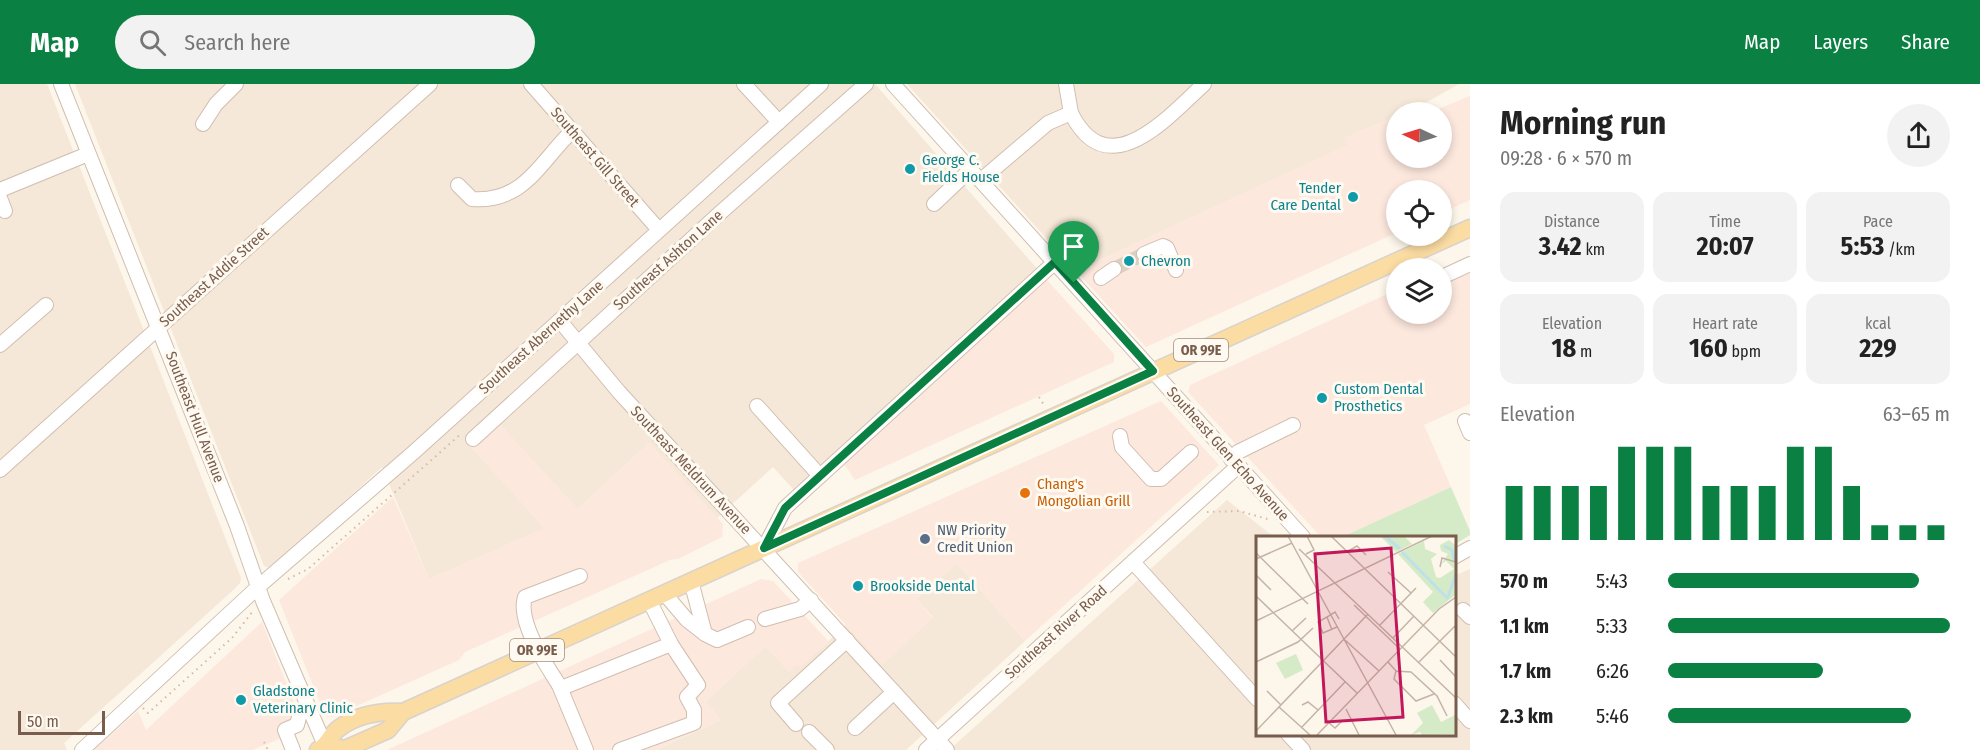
<!DOCTYPE html>
<html lang="en">
<head>
<meta charset="utf-8">
<style>
	:root { --surface:#fff; --page:#f2f2f2; --text:#222; --muted:#767676; --accent:#0b8043 }
	body { margin:0; font-family:"Fira Sans Condensed",sans-serif; background:var(--page); color:var(--text); height:100vh; display:flex; flex-direction:column; font-size:22px; white-space:nowrap }
	* { box-sizing:border-box; margin:0 }
	p { font-size:20px; color:var(--muted) }
	.icon { flex:none; width:33px; height:33px; fill:none; stroke:currentColor; stroke-width:2; stroke-linecap:round; stroke-linejoin:round }
	.map { position:relative; flex:1; overflow:hidden }
	.drawer { display:flex; flex-direction:column; background:var(--surface); width:510px }
	.drawer>* { flex:none }
	.needle { width:39px; rotate:274deg }
	.buttons { position:absolute; left:1386px; top:18px; display:grid; gap:12px }
	.buttons a { display:grid; place-items:center; width:66px; height:66px; border-radius:50%; background:var(--surface); box-shadow:0 3px 9px #0003; font-size:30px }
	.scale { position:absolute; left:18px; bottom:15px; width:87px; box-sizing:border-box; padding-left:6px; border:3px solid #795d4c; border-top:0; font-size:16px; line-height:21px; white-space:nowrap; color:#795d4c; -webkit-text-stroke:4px #fffaf1; paint-order:stroke }
	.pin { position:absolute; display:grid; place-items:center; width:51px; height:51px; color:#fff; margin:-62px -26px; border-radius:50% 50% 50% 0; rotate:-45deg; box-shadow:0 0 6px #0007 }
	.pin .icon { rotate:45deg }
	.round { display:grid; place-items:center; flex:none; width:63px; height:63px; border-radius:32px; background:var(--page) }
	.summary { display:flex; align-items:center; justify-content:space-between; height:102px; padding:0 30px }
	h1 { font-size:33px; font-weight:700; line-height:45px }
	.metrics { display:grid; grid-template-columns:repeat(3,1fr); gap:9px; height:102px; padding:6px 30px }
	.metrics div { display:grid; align-content:center; border-radius:15px; background:var(--page); text-align:center }
	.metrics b { font-size:26px; font-weight:700 }
	.metrics small { font-size:16px; font-weight:400 }
	.metrics p { font-size:16px }
	.chart { height:168px; padding:12px 30px }
	.chart p { display:flex; justify-content:space-between }
	.chart svg { width:100%; height:108px; margin-top:6px; stroke:var(--accent); stroke-width:6 }
	ul { padding:0 30px; list-style:none; font-size:20px }
	li { display:grid; grid-template-columns:96px 72px 1fr; align-items:center; height:45px }
	li i { height:15px; border-radius:8px; background:var(--accent) }
	header { display:flex; align-items:center; gap:36px; box-sizing:border-box; height:84px; padding:0 30px; background:var(--accent); color:#fff }
	header strong { font-size:28px }
	nav { display:flex; gap:33px; margin-inline-start:auto; font-size:21px }
	.search { width:420px; height:54px; background:var(--page); display:flex; align-items:center; gap:15px; box-sizing:border-box; padding:0 21px; border-radius:33px; color:var(--muted); font-size:22px }
	main { display:flex; flex:1; min-height:0 }
	.map>svg:first-child { display:block }
</style>
</head>
<body>
<header>
<strong>Map</strong>
<div class="search"><svg class="icon" aria-label="search" viewBox="0 0 24 24"><circle cx="10" cy="10" r="6"/><path d="M15 15l6 6"/></svg>Search here</div>
<nav><a>Map</a><a>Layers</a><a>Share</a></nav>
</header>
<main>
<div class="map">
<svg width="1470" height="666" viewBox="0 0 1470 666">
	<rect width="100%" height="100%" fill="#fdf6ea"/>
	<g fill="#f5e8d8">
		<path d="M0,0H47L241,494L240,499L231,508L64,659L67,666H0Z"/>
		<path d="M75,0H875L1047,196L804,417L773,383L717,434L649,359L578,425L471,363L545,444L429,495L382,383L271,484L264,482Z"/>
		<path d="M907,0H1459L1418,23L1396,28V32L1345,54L1348,61L1076,187Z"/>
		<path d="M1227,416L1274,453H1257V650H1454V492L1470,485V666H949Z"/>
		<path d="M957,479L1025,557L906,666H656L721,636L705,618L765,562L800,583L846,541L882,580L933,533L916,515Z"/>
	</g>
	<g fill="#fde8de">
		<path d="M1470,12V116L1442,129V106H1396V149L1146,263L1076,187L1347,61L1345,54L1396,32V74H1442V28H1431Z"/>
		<path d="M1470,172V320L1424,341L1451,403L1342,453H1321L1188,308L1190,301L1396,206V230H1442V185Z"/>
		<path d="M1047,196L1114,270V278L855,396L844,380Z"/>
		<path d="M1161,317L1219,381L1025,557L957,479L916,515L933,534L882,581L798,488V479Z"/>
		<path d="M498,338L578,425L649,359L723,440L722,453L678,475L670,476L465,568L459,576L332,633L325,632L279,516L393,413L429,495L544,444L471,363Z"/>
		<path d="M761,495L773,497L828,557L800,584L797,581L789,588L765,562L705,618L721,636L656,666H387Z"/>
		<path d="M262,538L303,641L302,646L252,666H94L138,627L146,646Z"/>
	</g>
	<path fill="#d5ebc8" d="M1451,403L1470,447V451L1454,461V453H1342Z"/>
	<g fill="none" stroke-linecap="round" stroke-linejoin="round">
		<path stroke="#dcd0c2" stroke-width="14" stroke-dasharray="14 7" stroke-linecap="butt" d="M1114,185L1144,170"/>
		<defs>
			<g id="minor">
				<path d="M61,0L237,442L263,517L327,666"/>
				<path d="M531,0L659,146"/>
				<path d="M744,0L779,38"/>
				<path d="M893,0L1303,453"/>
				<path d="M1071,29C1108,103 1168,33 1204,0"/>
				<path d="M203,40L216,20L236,0"/>
				<path d="M981,96L1048,39L1071,29L1066,0"/>
				<path d="M458,101L472,115C524,119 540,78 572,47"/>
				<path d="M0,106L88,70"/>
				<path d="M0,114L5,127"/>
				<path d="M934,120L971,85"/>
				<path d="M1144,170L1163,162L1167,164L1176,186"/>
				<path d="M1442,193L1470,180"/>
				<path d="M1101,194L1114,185"/>
				<path d="M560,237L619,308L947,666"/>
				<path d="M0,261L46,221"/>
				<path d="M757,322L820,392"/>
				<path d="M1465,337L1470,349"/>
				<path d="M1120,352L1122,363L1151,395H1161L1191,368"/>
				<path d="M473,355L720,129L866,0"/>
				<path d="M1231,375L1238,368L1293,341"/>
				<path d="M0,386L430,0"/>
				<path d="M764,464L785,424L1055,178"/>
				<path d="M1454,473L1470,464"/>
				<path d="M1133,478L1257,615"/>
				<path d="M580,492L525,513C517,537 546,581 559,601L564,603L671,560"/>
				<path d="M664,509L687,536L705,550L691,497"/>
				<path d="M1463,526L1470,533"/>
				<path d="M765,535L800,525L811,516"/>
				<path d="M705,550L717,556L748,543"/>
				<path d="M559,601L586,666"/>
				<path d="M1454,619L1470,637"/>
				<path d="M796,640L778,619L847,556"/>
				<path d="M855,644L894,608"/>
				<path d="M809,648L827,666"/>
				<path d="M1288,650L1303,666"/>
				<path d="M82,666L258,503L414,368L821,0"/>
				<path d="M293,666L285,646L297,641L300,629L310,625"/>
				<path d="M620,666L694,639V626L687,613L698,601L671,560L649,516"/>
				<path d="M926,666L1237,383"/>
			</g>
			<g id="major">
				<path d="M326,662L345,665L388,646L403,628"/>
				<path d="M318,666C329,661 329,652 338,645C356,631 381,627 403,628L1470,144"/>
			</g>
		</defs>
		<use href="#minor" stroke="#d0beaf" stroke-width="16"/>
		<use href="#major" stroke="#d9d2cd" stroke-width="19"/>
		<g stroke="#d8b9a4" stroke-width="2" stroke-dasharray="1.5 4.5" stroke-linecap="butt">
			<path d="M1039,313L1044,321"/>
			<path d="M1207,428L1239,427L1271,436"/>
			<path d="M288,495L308,485L462,349"/>
			<path d="M143,624L148,629L232,554L253,527"/>
			<path d="M264,658L268,666"/>
		</g>
		<use href="#minor" stroke="#fff" stroke-width="14"/>
		<use href="#major" stroke="#fbdca3" stroke-width="16"/>
	</g>
	<g fill="none" stroke-linecap="round" stroke-linejoin="round">
		<defs>
			<path id="route" d="M1055,178L1153,287L764,464L785,424Z"/>
		</defs>
		<use href="#route" stroke="#fff" stroke-width="12"/>
		<use href="#route" stroke="#0b8043" stroke-width="8"/>
	</g>
	<g fill="#0f9aa8" stroke="#fffaf1" stroke-width="2">
		<circle cx="910" cy="85" r="6"/>
		<circle cx="1353" cy="113" r="6"/>
		<circle cx="1129" cy="177" r="6"/>
		<circle cx="1322" cy="314" r="6"/>
		<circle cx="858" cy="502" r="6"/>
		<circle cx="241" cy="616" r="6"/>
	</g>
	<circle fill="#e8710a" stroke="#fffaf1" stroke-width="2" cx="1025" cy="409" r="6"/>
	<circle fill="#5c6f8a" stroke="#fffaf1" stroke-width="2" cx="925" cy="455" r="6"/>
	<g text-anchor="middle" stroke-width="6" stroke-linejoin="round" paint-order="stroke">
		<g fill="#fffaf1" stroke="#a18c7e" stroke-width="1.5">
			<rect x="1174" y="255" width="54" height="22" rx="4.5"/>
			<rect x="510" y="555" width="54" height="22" rx="4.5"/>
		</g>
		<g font-size="14" font-weight="bold" fill="#795d4c">
			<text x="1201" y="271">OR 99E</text>
			<text x="537" y="571">OR 99E</text>
		</g>
		<g font-size="15" fill="#795d4c" stroke="#fffaf1">
			<text transform="translate(595 73) rotate(49)" y="5">Southeast Gill Street</text>
			<text transform="translate(668 176) rotate(-42)" y="5">Southeast Ashton Lane</text>
			<text transform="translate(214 193) rotate(-42)" y="5">Southeast Addie Street</text>
			<text transform="translate(541 253) rotate(-42)" y="5">Southeast Abernethy Lane</text>
			<text transform="translate(195 333) rotate(69)" y="5">Southeast Hull Avenue</text>
			<text transform="translate(1228 370) rotate(48)" y="5">Southeast Glen Echo Avenue</text>
			<text transform="translate(691 386) rotate(47)" y="5">Southeast Meldrum Avenue</text>
			<text transform="translate(1056 548) rotate(-42)" y="5">Southeast River Road</text>
		</g>
		<g font-size="15" fill="#0d838f" stroke="#fffaf1" text-anchor="start">
			<text x="922" y="81">George C.<tspan x="922" dy="17">Fields House</tspan></text>
			<text x="1341" y="109" text-anchor="end">Tender<tspan x="1341" dy="17">Care Dental</tspan></text>
			<text x="1141" y="182">Chevron</text>
			<text x="1334" y="310">Custom Dental<tspan x="1334" dy="17">Prosthetics</tspan></text>
			<text x="870" y="507">Brookside Dental</text>
			<text x="253" y="612">Gladstone<tspan x="253" dy="17">Veterinary Clinic</tspan></text>
		</g>
		<g font-size="15" fill="#c56008" stroke="#fffaf1" text-anchor="start">
			<text x="1037" y="405">Chang's<tspan x="1037" dy="17">Mongolian Grill</tspan></text>
		</g>
		<g font-size="15" fill="#4e5e75" stroke="#fffaf1" text-anchor="start">
			<text x="937" y="451">NW Priority<tspan x="937" dy="17">Credit Union</tspan></text>
		</g>
	</g>
	<g transform="translate(1256 452)">
		<rect width="200" height="200" fill="#fdf6ea"/>
		<path d="M124,0H148L156,8L140,16ZM193,4L199,9V59L177,77L167,66L177,56L142,18L168,5L169,13L181,18L175,23L180,41L184,42L198,33L190,25L185,28L192,18L185,15L184,9ZM40,118L47,134L29,143L20,127ZM176,169L185,186L199,179V198L166,199L164,196L155,199L167,187L161,177Z" fill="#d5ebc8"/>
		<path fill="none" stroke="#bee1e7" stroke-width="3" d="M129,0L144,13M188,10L196,14L198,24M146,16L192,63M192,61L200,38"/>
		<path fill="none" stroke="#c4b4a6" stroke-width="1.5" d="M32,0L140,199M75,0L200,121M43,13L200,162M91,16L101,10L110,19M0,17L52,68M50,18L58,14L51,0M0,23L36,7M184,31L186,22L200,26M132,36L155,57M0,39L15,54M0,60L101,157M98,69L144,113M71,81L62,86L67,97L81,91M0,85L176,0M124,89L160,52M76,94L71,81L79,76L83,83M36,95L50,82M137,102L158,80M89,104L123,135M184,124L200,141M0,126L42,106L57,92M132,126L140,135L155,136L181,160L191,180M162,127L199,90M140,135L138,143L160,165L178,158M11,155L25,169M46,169L52,166L62,174M23,171L54,199M90,173L103,199M73,187L79,192L87,184M45,192L89,146M0,195L112,78M61,199L183,73L200,61"/>
		<path fill="#c2185b" fill-opacity="0.15" stroke="#c2185b" stroke-width="3" d="M135,12L147,181L70,186L59,18Z"/>
		<rect width="200" height="200" fill="none" stroke="#795d4c" stroke-width="3"/>
	</g>
</svg>
<div class="buttons">
<a><svg class="needle" viewBox="-14 -14 28 28"><path d="M0-13l5 13h-10z" fill="#e53935"/><path d="M0 13l5-13h-10z" fill="#767676"/></svg></a>
<a><svg class="icon" aria-label="locate" viewBox="0 0 24 24"><circle cx="12" cy="12" r="6"/><path d="M12 2v4M12 18v4M2 12h4M18 12h4"/></svg></a>
<a><svg class="icon" aria-label="layers" viewBox="0 0 24 24"><path d="M12 4l9 5-9 5-9-5zM3 14l9 5 9-5"/></svg></a>
</div>
<div class="scale">50 m</div>
<div class="pin" style="left:1074px;top:199px;background:#1e9e55"><svg class="icon" aria-label="arrive" viewBox="0 0 24 24"><path d="M6 21V4h12l-3 4 3 4H6"/></svg></div>
</div>
<section class="drawer">
<div class="summary"><div><h1>Morning run</h1><p>09:28 · 6 × 570 m</p></div><a class="round"><svg class="icon" aria-label="share" viewBox="0 0 24 24"><path d="M12 15V3M7 8l5-5 5 5M5 13v7h14v-7"/></svg></a></div>
<div class="metrics">
<div><p>Distance</p><b>3.42<small> km</small></b></div>
<div><p>Time</p><b>20:07</b></div>
<div><p>Pace</p><b>5:53<small> /km</small></b></div>
</div>
<div class="metrics">
<div><p>Elevation</p><b>18<small> m</small></b></div>
<div><p>Heart rate</p><b>160<small> bpm</small></b></div>
<div><p>kcal</p><b>229</b></div>
</div>
<div class="chart"><p><span>Elevation</span>63–65 m</p>
<svg viewBox="0 0 160 44" preserveAspectRatio="none"><path d="M5 44V22M15 44V22M25 44V22M35 44V22M45 44V6M55 44V6M65 44V6M75 44V22M85 44V22M95 44V22M105 44V6M115 44V6M125 44V22M135 44V38M145 44V38M155 44V38"/></svg>
</div>
<ul>
<li><b>570 m</b>5:43<i style="width:89%"></i></li>
<li><b>1.1 km</b>5:33<i style="width:100%"></i></li>
<li><b>1.7 km</b>6:26<i style="width:55%"></i></li>
<li><b>2.3 km</b>5:46<i style="width:86%"></i></li>
</ul>
</section>
</main>
</body>
</html>
